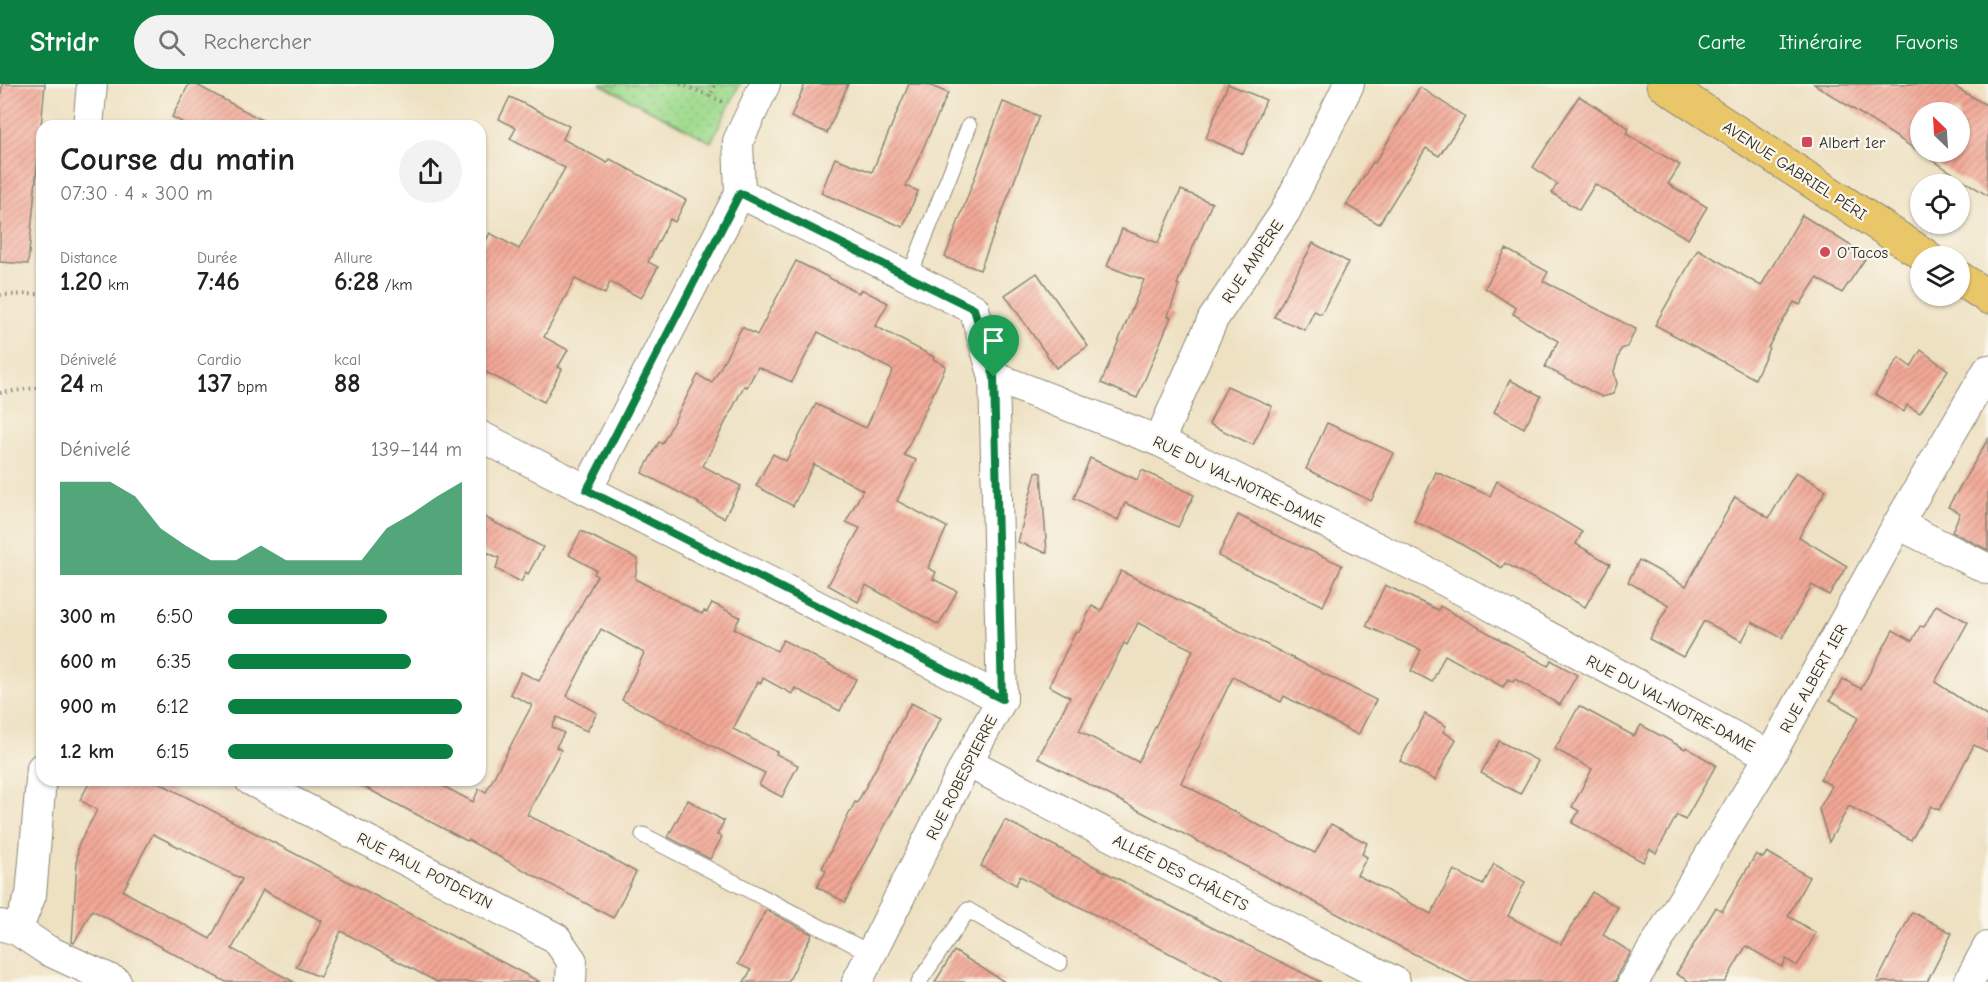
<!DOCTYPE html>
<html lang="fr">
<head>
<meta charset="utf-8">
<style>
	:root { --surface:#fff; --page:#f2f2f2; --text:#202124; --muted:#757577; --accent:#0b8043 }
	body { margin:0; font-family:"Comic Neue",sans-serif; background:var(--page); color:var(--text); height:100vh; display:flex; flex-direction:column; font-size:22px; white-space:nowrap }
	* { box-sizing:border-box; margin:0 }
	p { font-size:20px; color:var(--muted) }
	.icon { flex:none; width:33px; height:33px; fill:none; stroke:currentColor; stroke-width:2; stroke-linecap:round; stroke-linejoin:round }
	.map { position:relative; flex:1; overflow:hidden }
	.side { position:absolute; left:36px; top:36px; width:450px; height:666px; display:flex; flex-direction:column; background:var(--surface); border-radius:18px; box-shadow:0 2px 4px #0004 }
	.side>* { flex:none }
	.needle { width:39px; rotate:335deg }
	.tools { position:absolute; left:1910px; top:18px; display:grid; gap:12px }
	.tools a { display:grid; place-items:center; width:60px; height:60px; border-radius:50%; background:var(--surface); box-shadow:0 2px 4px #0004; font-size:30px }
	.pin { position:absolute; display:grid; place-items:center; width:51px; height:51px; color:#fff; margin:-62px -26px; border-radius:50% 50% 50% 0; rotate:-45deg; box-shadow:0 0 6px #0007 }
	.pin .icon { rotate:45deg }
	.round { display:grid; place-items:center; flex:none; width:63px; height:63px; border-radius:32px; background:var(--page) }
	.summary { display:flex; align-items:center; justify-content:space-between; height:102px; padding:0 24px }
	h1 { font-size:33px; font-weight:700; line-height:45px }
	.figures { display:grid; grid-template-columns:repeat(3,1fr); gap:9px; height:102px; padding:6px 24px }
	.figures div { display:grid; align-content:center }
	.figures b { font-size:26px; font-weight:700 }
	.figures small { font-size:16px; font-weight:400 }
	.figures p { font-size:16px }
	.chart { height:168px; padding:12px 24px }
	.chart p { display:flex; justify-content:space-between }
	.chart svg { width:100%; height:108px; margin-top:6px; fill:var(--accent); opacity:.7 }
	ul { padding:0 24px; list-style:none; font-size:20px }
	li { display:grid; grid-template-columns:96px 72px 1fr; align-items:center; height:45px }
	li i { height:15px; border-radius:8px; background:var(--accent) }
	header { display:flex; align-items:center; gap:36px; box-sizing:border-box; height:84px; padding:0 30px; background:var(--accent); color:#fff }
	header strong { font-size:28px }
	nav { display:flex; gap:33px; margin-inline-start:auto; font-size:21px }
	.search { width:420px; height:54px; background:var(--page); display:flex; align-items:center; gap:15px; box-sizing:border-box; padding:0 21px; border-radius:33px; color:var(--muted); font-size:22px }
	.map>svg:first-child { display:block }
</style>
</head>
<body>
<header>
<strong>Stridr</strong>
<div class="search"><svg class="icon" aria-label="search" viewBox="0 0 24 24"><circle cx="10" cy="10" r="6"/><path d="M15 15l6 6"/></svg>Rechercher</div>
<nav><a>Carte</a><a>Itinéraire</a><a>Favoris</a></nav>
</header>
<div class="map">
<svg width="1988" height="898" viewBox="0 0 1988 898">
	<defs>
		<pattern id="park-dots" width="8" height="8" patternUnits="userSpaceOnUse" patternTransform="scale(1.5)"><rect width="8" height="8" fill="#a0db8f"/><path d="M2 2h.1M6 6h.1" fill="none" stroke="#8abc7c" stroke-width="1.8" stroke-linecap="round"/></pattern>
		<pattern id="building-hatch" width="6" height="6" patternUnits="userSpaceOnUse" patternTransform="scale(1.5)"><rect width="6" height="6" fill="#f3a896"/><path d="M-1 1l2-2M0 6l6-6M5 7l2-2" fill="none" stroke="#c5897b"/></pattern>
	</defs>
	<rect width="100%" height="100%" fill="#fbf7ec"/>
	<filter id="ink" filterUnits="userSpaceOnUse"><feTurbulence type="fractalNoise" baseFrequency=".0167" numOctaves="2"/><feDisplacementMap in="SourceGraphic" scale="12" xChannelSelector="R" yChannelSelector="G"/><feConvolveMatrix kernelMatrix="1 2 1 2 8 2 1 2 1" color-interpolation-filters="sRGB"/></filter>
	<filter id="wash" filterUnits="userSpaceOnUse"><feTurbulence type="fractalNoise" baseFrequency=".008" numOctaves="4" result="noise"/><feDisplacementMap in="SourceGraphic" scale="24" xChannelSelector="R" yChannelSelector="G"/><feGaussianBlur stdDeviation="1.35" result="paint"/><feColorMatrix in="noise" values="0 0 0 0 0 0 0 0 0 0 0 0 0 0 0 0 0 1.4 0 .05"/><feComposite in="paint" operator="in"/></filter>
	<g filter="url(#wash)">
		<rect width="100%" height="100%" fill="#eee1c2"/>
		<path fill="url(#park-dots)" stroke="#66835d" stroke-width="1.5" d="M600,0H740L711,58Z"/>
		<g id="blocks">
			<g fill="url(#building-hatch)" fill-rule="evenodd">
				<path d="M2,0H45L28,180L0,178V23Z"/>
				<path d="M189,0H195L273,42H189L172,33Z"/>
				<path d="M805,0H848L827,49L791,33Z"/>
				<path d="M909,0H926L948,9L906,102L918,107L903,143L821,109L835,74L872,88Z"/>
				<path d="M1228,0L1266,16L1243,70L1206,54Z"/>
				<path d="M1814,0H1950L1988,22V112ZM1920,28H1959V68H1920Z"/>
				<path d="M1420,3L1465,33L1439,72L1426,64L1379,140L1346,121L1373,78L1375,79Z"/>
				<path d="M1579,12L1629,44L1626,50L1680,81L1668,100L1707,123L1688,155L1595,100L1579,126L1552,109L1557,100L1533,83Z"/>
				<path d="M510,13L569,42L563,55L607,79L610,75L686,116L675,138L670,135L648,178L658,183L641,214L610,198L605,210L575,195L544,253L568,266L558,283L562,285L544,318L480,285V168L490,149L519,165L565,84L510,55L516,44L499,35Z"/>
				<path d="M1003,18L1039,32L980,186L945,173Z"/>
				<path d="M1181,106L1212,119L1177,200L1179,201L1168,232L1171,233L1137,314L1101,299L1144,196L1107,182L1122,145L1158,159Z"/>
				<path d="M1802,131L1867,172L1842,209L1817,194L1800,221L1794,218L1768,263L1769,264L1755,295L1655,241L1698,165L1761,202Z"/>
				<path d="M1313,159L1348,178L1321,230L1314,227L1305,246L1274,233Z"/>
				<path d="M1506,165L1548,188L1543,197L1636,245L1627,263L1621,265L1614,287L1617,300L1613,310L1602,313L1545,283L1558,257L1513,230L1516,224L1485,204Z"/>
				<path d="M796,177L859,209L861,205L888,219L875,242L934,273L933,275L946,282L904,371L916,376L897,417L947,443L928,484L936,488L933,495L957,507L939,541L866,501L858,518L828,501L860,444L846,438L863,406L814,380L793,422L756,402L773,370L786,377L816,320L866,344L893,286L818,248L792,298L758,283L747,303L744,302L703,382L741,402L724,434L698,420L699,419L642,389L659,358L662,360L698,291L712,299L742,243L757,251Z"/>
				<path d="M1037,189L1088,262L1056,284L1005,211Z"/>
				<path d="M1921,266L1948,286L1920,329L1907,321L1904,328L1875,310L1899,274L1911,283Z"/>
				<path d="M1510,296L1541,312L1524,344L1494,328Z"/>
				<path d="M1227,302L1272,322L1253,361L1209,340Z"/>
				<path d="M1327,339L1394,369L1371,417L1306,385Z"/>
				<path d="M1988,355V466L1952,448L1960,429L1948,423Z"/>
				<path d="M1090,374L1137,396L1142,386L1194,411L1178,443L1125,419L1118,436L1074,414Z"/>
				<path d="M1036,388L1041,389L1047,469L1018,458Z"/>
				<path d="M1436,388L1490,412L1497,397L1582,448L1576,460L1610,480L1585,523L1505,479L1502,484L1454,456L1414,437Z"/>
				<path d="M1796,388L1826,406L1799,453L1847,482L1829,511L1812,501L1782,554L1752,538L1742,557L1704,537L1683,573L1649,555L1669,521L1628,498L1639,476L1686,502L1735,413L1769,434Z"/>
				<path d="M480,431L543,463L528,490L526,488L521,498L496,485L499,474L480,465Z"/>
				<path d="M1238,431L1272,448L1271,449L1342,481L1323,522L1218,472Z"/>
				<path d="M581,447L638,475L635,495L702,530L704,527L707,528L712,519L740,533L734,545L777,567L783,556L856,595L840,627L795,604L792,610L763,594L761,599L758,598L733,645L777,668L776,670L798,681L782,713L759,701L765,689L622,616L644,569L601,545L567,612L597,629L587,647L557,633L552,643L564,649L556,663L561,666L527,731L582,758L636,788L613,834L468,756L467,757L351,696H432L473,718L479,705L486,708L532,621L510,610L521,588L539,597L597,492L594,490L596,486L569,471Z"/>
				<path d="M1121,487L1376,616L1358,651L1284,612L1281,618L1233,593L1181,699L1262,743L1315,769L1331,740L1367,759L1362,770L1367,773L1357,791L1431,830L1454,786L1483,801L1494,780L1525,798L1508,832L1561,860L1592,808L1618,823L1603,851L1631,868L1618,889L1616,898H1468L1038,674L1070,613L1049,602L1076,547L1079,548L1092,522L1101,527ZM1138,539L1193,566L1138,678L1079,647L1124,559L1127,561Z"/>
				<path d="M1385,501L1438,526L1440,522L1548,582L1551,576L1577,591L1560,621L1515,595L1513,598L1508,595L1503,603L1445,571L1432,598L1411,587L1421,566L1366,542Z"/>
				<path d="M1936,521L1968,538L1935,598L1988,633V668L1974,661L1939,726L1931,722L1911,756L1849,722L1829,758L1819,725L1832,702L1820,695L1859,633L1830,616L1843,595L1861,605L1893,546L1912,557L1920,542L1924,543Z"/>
				<path d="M911,619L941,634L845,818L817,803L826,787L822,784L855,718L857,719Z"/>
				<path d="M1579,622L1634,652L1641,641L1685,665L1686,663L1716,681L1685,736L1677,731L1656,769L1650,765L1643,778L1572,739L1579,727L1572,723L1592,685L1555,665Z"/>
				<path d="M1425,630L1446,642L1443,648L1456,655L1435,696L1400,677Z"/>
				<path d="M1499,657L1538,677L1520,710L1481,689Z"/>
				<path d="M91,696H154L540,898H437L341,847L320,893L296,883L322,837L263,806L232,865L294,898H226L92,826L74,859L72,858L78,762L97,726L80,716ZM153,750L242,795L210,855L123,807Z"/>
				<path d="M688,716L724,737L717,751L722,753L710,775L668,753Z"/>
				<path d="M1005,736L1209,842L1321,898H1225L1020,792L1016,801L981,782Z"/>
				<path d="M1767,768L1809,793L1788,832L1816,849L1797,882L1786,875L1782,883L1746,862L1725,898H1690L1676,890L1716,823L1722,827L1756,770L1763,774Z"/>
				<path d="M766,826L812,850L788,898H744L751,886L738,880Z"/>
				<path d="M1912,828L1952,849L1927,898H1877Z"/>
				<path d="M954,867L1005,898H935Z"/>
			</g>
		</g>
	</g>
	<g filter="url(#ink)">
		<use href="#blocks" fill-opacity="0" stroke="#8c8676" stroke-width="1.5"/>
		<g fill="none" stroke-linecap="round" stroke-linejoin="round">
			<defs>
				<g id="lane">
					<path d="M909,193L969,42"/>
					<path d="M643,751L872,870"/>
					<path d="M919,898L968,826L1060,879"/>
				</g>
				<g id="street">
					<path d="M88,42L92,0"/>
					<path d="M740,109L974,225L994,293L1159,357L1445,497L1770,672"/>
					<path d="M480,352L1002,615"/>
					<path d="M1159,357L1213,235L1285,128L1349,0"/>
					<path d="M587,406L740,109L738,57L765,0"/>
					<path d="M1898,440L1988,485"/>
					<path d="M967,678L1395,898"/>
					<path d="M250,696L556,854L572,877L571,898"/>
					<path d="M0,841L17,846L47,866L116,898"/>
					<path d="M17,846L31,811L42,684"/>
					<path d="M857,898L967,678L1002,615L994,293"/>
					<path d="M1633,898L1770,672L1898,440L1988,286"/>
					<path d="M1969,898L1988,863"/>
				</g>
				<g id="primary">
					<path d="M1663,0L1926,172"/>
					<path d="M1959,194L1988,213"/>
				</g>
			</defs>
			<use href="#lane" stroke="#8c8676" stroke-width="17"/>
			<use href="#street" stroke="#8c8676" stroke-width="32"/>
			<use href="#primary" stroke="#8c8676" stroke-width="35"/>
			<g stroke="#8c8676" stroke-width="4" stroke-dasharray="1.5 4.5" stroke-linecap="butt">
				<path d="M680,0L710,12L716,0"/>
				<path d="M710,12L723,18"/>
				<path d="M0,211L42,210"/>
				<path d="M0,309L42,303"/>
			</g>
			<use href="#lane" stroke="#fff" stroke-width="15"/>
			<use href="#street" stroke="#fff" stroke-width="30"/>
			<use href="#primary" stroke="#e9c769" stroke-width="33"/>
		</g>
	</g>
	<g fill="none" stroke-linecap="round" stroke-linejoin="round" filter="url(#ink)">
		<defs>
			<path id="route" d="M740,109L974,225L994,293L1002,615L587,406Z"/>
		</defs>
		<use href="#route" stroke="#fff" stroke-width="12"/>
		<use href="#route" stroke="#0b8043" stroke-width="8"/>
	</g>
	<g fill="#d1495b" stroke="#fbf7ec" stroke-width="2">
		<rect x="1801" y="52" width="12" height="12" rx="3"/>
		<circle cx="1825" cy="168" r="6"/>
	</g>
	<g text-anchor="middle" stroke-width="4.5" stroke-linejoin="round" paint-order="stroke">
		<g font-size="16" fill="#2b2b2b" stroke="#fbf7ec" text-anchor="start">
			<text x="1819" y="64">Albert 1er</text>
			<text x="1837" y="174">O'Tacos</text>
		</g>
		<g font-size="16" fill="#2b2b2b" stroke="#fbf7ec">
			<text transform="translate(1795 86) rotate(33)" y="6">AVENUE GABRIEL PÉRI</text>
			<text transform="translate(1252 177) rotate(-56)" y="6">RUE AMPÈRE</text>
			<text transform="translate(1239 397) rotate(26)" y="6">RUE DU VAL-NOTRE-DAME</text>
			<text transform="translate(1813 594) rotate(-61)" y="6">RUE ALBERT 1ER</text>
			<text transform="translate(1671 619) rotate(28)" y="6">RUE DU VAL-NOTRE-DAME</text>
			<text transform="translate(961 693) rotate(-63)" y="6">RUE ROBESPIERRE</text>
			<text transform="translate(425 786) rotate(27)" y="6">RUE PAUL POTDEVIN</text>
			<text transform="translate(1181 788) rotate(27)" y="6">ALLÉE DES CHÂLETS</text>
		</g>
	</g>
</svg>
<div class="tools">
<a><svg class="needle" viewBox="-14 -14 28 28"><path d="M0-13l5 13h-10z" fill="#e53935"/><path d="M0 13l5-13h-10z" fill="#757577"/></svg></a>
<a><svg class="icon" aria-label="locate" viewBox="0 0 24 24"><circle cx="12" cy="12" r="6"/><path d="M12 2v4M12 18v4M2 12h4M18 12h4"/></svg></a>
<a><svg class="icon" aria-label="layers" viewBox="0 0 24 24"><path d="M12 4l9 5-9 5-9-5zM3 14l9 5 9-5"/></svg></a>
</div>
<div class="pin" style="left:994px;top:293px;background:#1e9e55"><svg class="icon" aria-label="arrive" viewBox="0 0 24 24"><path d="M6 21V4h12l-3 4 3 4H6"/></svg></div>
<section class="side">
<div class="summary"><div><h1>Course du matin</h1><p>07:30 · 4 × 300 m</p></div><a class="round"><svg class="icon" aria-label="share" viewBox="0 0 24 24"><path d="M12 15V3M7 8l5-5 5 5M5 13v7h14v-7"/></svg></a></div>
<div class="figures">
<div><p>Distance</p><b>1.20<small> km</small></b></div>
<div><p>Durée</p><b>7:46</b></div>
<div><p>Allure</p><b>6:28<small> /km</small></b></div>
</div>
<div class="figures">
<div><p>Dénivelé</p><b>24<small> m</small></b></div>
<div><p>Cardio</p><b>137<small> bpm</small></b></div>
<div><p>kcal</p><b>88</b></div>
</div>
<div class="chart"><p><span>Dénivelé</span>139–144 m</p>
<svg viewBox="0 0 160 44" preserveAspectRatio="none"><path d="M0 44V6L10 6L20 6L30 12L40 25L50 32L60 38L70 38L80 32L90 38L100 38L110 38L120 38L130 25L140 19L150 12L160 6V44z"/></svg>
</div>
<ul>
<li><b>300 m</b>6:50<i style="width:68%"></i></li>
<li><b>600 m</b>6:35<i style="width:78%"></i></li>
<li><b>900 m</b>6:12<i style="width:100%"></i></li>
<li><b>1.2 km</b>6:15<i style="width:96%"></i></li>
</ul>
</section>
</div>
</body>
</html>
